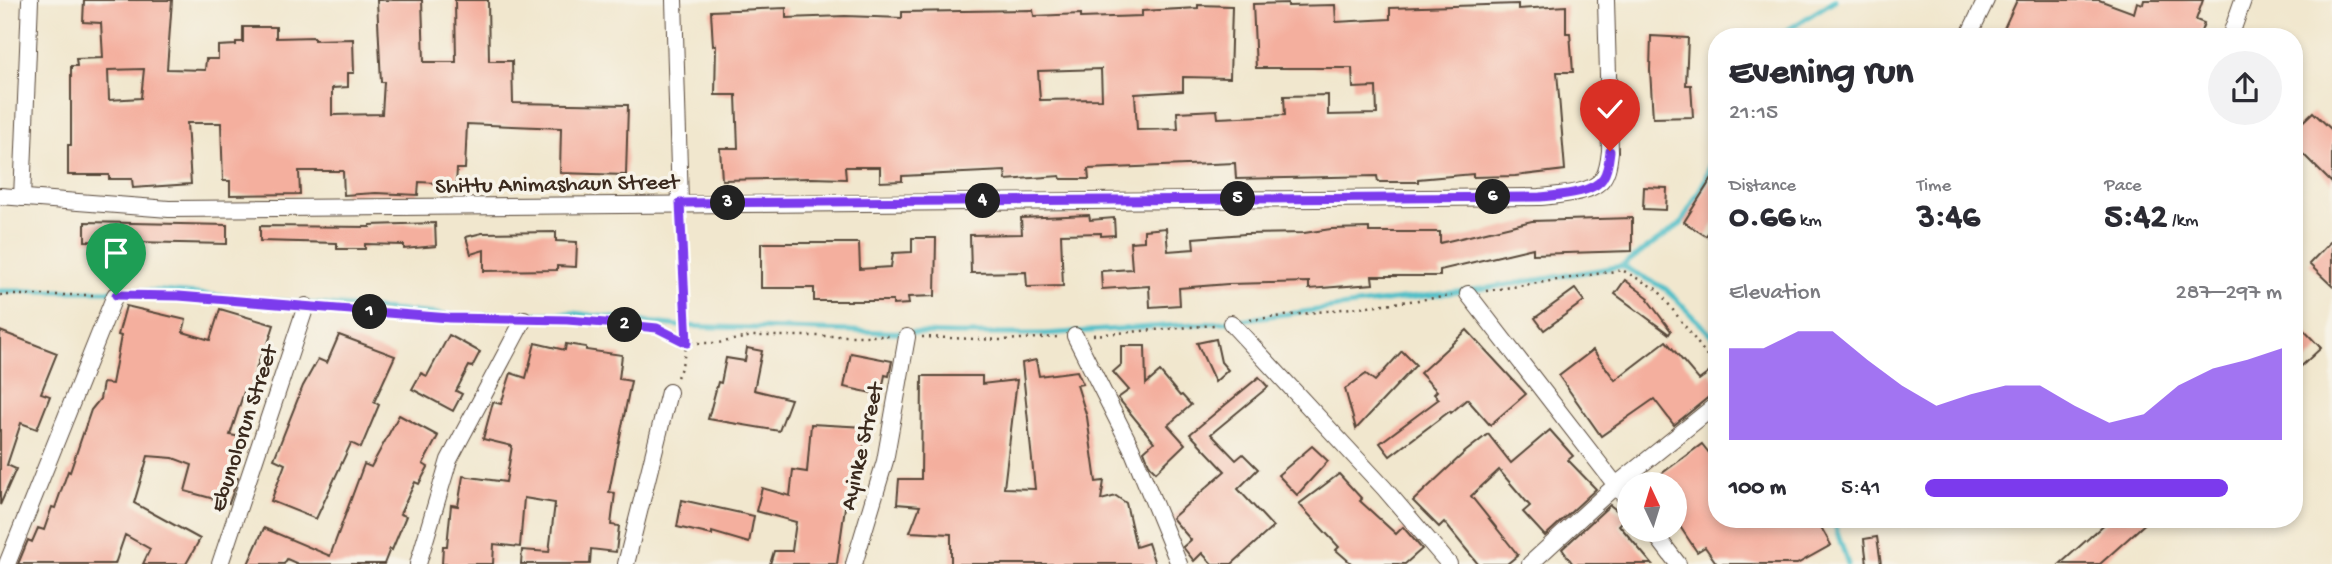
<!DOCTYPE html>
<html lang="en">
<head>
<meta charset="utf-8">
<style>
	:root { --surface:#fff; --page:#f2f2f3; --text:#2b2b33; --muted:#7c7c81; --accent:#7c3aed }
	body { margin:0; font-family:"Gochi Hand",sans-serif; background:var(--page); color:var(--text); height:100vh; display:flex; flex-direction:column; font-size:26px; white-space:nowrap }
	* { box-sizing:border-box; margin:0 }
	p { font-size:23px; color:var(--muted) }
	.icon { flex:none; width:38px; height:38px; fill:none; stroke:currentColor; stroke-width:2; stroke-linecap:round; stroke-linejoin:round }
	.map { position:relative; flex:1; overflow:hidden }
	.side { position:absolute; left:1708px; top:28px; width:595px; height:500px; display:flex; flex-direction:column; background:var(--surface); border-radius:28px; box-shadow:0 4px 10px #0003 }
	.side>* { flex:none }
	.needle { width:46px; rotate:356deg }
	.tools { position:absolute; left:1617px; top:472px; display:grid; gap:14px }
	.tools a { display:grid; place-items:center; width:70px; height:70px; border-radius:50%; background:var(--surface); box-shadow:0 4px 10px #0003; font-size:35px }
	.pin { position:absolute; display:grid; place-items:center; width:60px; height:60px; color:#fff; margin:-72px -30px; border-radius:50% 50% 50% 0; rotate:-45deg; box-shadow:0 0 7px #0007 }
	.pin .icon { rotate:45deg }
	.km { position:absolute; width:35px; height:35px; margin:-18px; border-radius:50%; background:#222; color:#fff; font-size:19px; line-height:35px; text-align:center }
	.round { display:grid; place-items:center; flex:none; width:74px; height:74px; border-radius:37px; background:var(--page) }
	.summary { display:flex; align-items:center; justify-content:space-between; height:119px; padding:0 21px }
	h1 { font-size:38px; font-weight:800; line-height:52px }
	.metrics { display:grid; grid-template-columns:repeat(3,1fr); gap:10px; height:119px; padding:7px 21px }
	.metrics div { display:grid; align-content:center }
	.metrics b { font-size:35px; font-weight:800 }
	.metrics small { font-size:19px; font-weight:400 }
	.metrics p { font-size:19px }
	.chart { height:196px; padding:14px 21px }
	.chart p { display:flex; justify-content:space-between }
	.chart svg { width:100%; height:126px; margin-top:7px; fill:var(--accent); opacity:.7 }
	ul { padding:0 21px; list-style:none; font-size:23px }
	li { display:grid; grid-template-columns:112px 84px 1fr; align-items:center; height:52px }
	li i { height:18px; border-radius:9px; background:var(--accent) }
	.map>svg:first-child { display:block }
</style>
</head>
<body>
<div class="map">
<svg width="2332" height="564" viewBox="0 0 2332 564">
	<rect width="100%" height="100%" fill="#f7f3e8"/>
	<filter id="ink" filterUnits="userSpaceOnUse"><feTurbulence type="fractalNoise" baseFrequency=".0143" numOctaves="2"/><feDisplacementMap in="SourceGraphic" scale="14" xChannelSelector="R" yChannelSelector="G"/><feConvolveMatrix kernelMatrix="1 2 1 2 8 2 1 2 1" color-interpolation-filters="sRGB"/></filter>
	<filter id="wash" filterUnits="userSpaceOnUse"><feTurbulence type="fractalNoise" baseFrequency=".00686" numOctaves="4" result="noise"/><feDisplacementMap in="SourceGraphic" scale="28" xChannelSelector="R" yChannelSelector="G"/><feGaussianBlur stdDeviation="1.57" result="paint"/><feColorMatrix in="noise" values="0 0 0 0 0 0 0 0 0 0 0 0 0 0 0 0 0 1.4 0 .05"/><feComposite in="paint" operator="in"/></filter>
	<g filter="url(#wash)">
		<rect width="100%" height="100%" fill="#f1e7ce"/>
		<g fill="none" stroke-linecap="round" stroke-linejoin="round">
			<g stroke="#51bfc8" stroke-width="5">
				<path d="M1776,37L1835,0"/>
				<path d="M1622,266L1666,289L1717,341"/>
				<path d="M0,291H161L461,316L573,313L679,326L954,334H1044L1224,322L1487,288L1622,266L1681,224L1705,180L1717,141"/>
				<path d="M1833,520L1848,564"/>
			</g>
		</g>
		<g id="blocks">
			<g fill="#f4af9e" fill-rule="evenodd">
				<path d="M84,0H172L167,69L205,70L206,59H218V46L236,45V42H243V27H276V38L314,37V40L353,39L354,73H348V87L332,88V115L382,114L384,82H381L377,0H422L424,62H456L455,0H488L489,61H512L513,103L628,105L626,175L560,173L561,128L467,124L465,169H457L456,184L419,182L418,195L376,193L344,195L343,171H299L300,194L230,195V181H223L221,123H187L191,184L133,188L132,179H109V175H68V145H71V66H77L76,59L103,58L101,23L83,22ZM144,69L141,98L109,100L108,70Z"/>
				<path d="M2017,0H2099L2134,13L2137,2L2143,4L2144,0H2203L2196,20L2204,23L2199,37H2000Z"/>
				<path d="M1288,3V6L1335,5L1336,22L1390,19V8L1518,4V9L1566,6V33H1570L1573,72H1557L1565,170L1515,176L1473,177V174L1418,179V182H1378L1377,176L1236,179L1235,163L1088,169L1089,179H1061L1060,176L1006,180L1005,171L902,176V181L880,182V167H845L846,179L812,178L722,180L720,148H738L736,95H715L716,45L713,46L711,11L786,8V18L845,16L902,18V12L1033,10L1034,16L1081,14V18L1142,16V11L1198,8V5L1232,6L1230,78L1183,77V91L1135,94L1137,130L1178,129L1177,112L1217,110L1218,118L1285,115L1284,96L1328,95V115L1377,114L1376,87L1353,88L1352,68H1256L1253,4ZM1101,69L1102,99L1040,100L1038,71Z"/>
				<path d="M1651,36L1688,38L1686,85H1691L1693,117L1653,118L1650,70Z"/>
				<path d="M2313,112L2332,130V183L2304,155L2294,164V130Z"/>
				<path d="M1717,170V219L1706,236L1684,222Z"/>
				<path d="M1644,187L1667,188L1666,210L1643,209Z"/>
				<path d="M1089,215L1090,220L1114,218L1115,235L1101,236V233L1061,234L1063,286L1027,287L1026,272L971,273L970,235L1022,234L1021,218Z"/>
				<path d="M1632,218V251L1533,254V248L1440,270V276H1372L1373,284L1309,289V282L1228,284L1179,288L1180,305L1150,307L1149,286L1102,289L1101,271L1132,269L1130,242L1144,241V230L1166,228L1168,251L1194,249L1193,238L1245,234L1304,233L1331,229L1369,228V232H1440V243L1532,221Z"/>
				<path d="M85,222L227,225V244L85,241Z"/>
				<path d="M435,223L436,246L404,249V245L365,244V249H337V243L260,241V226L370,227V225Z"/>
				<path d="M556,232V241L577,242L576,267L557,266V270L484,271V250L471,254L466,237L482,233Z"/>
				<path d="M912,238H936L935,296L908,297L909,304L893,305V301H814V288H761V243H859L860,269L891,267L893,253L912,252Z"/>
				<path d="M2332,240V286L2309,264Z"/>
				<path d="M1625,280L1649,298L1648,300L1671,331L1669,334L1615,294Z"/>
				<path d="M1575,289L1584,301L1544,330L1535,318Z"/>
				<path d="M126,306L186,320L183,332L210,340L220,309L274,325L265,353L262,352L248,393L244,392L230,435L246,438L235,477L238,478L229,503L185,491L192,465L173,458L148,456L134,503L200,539L186,564H143L150,549L125,535L115,564H18L28,540L32,542L38,528L44,530L52,507L55,508L68,471L70,472L91,410L100,399L103,383L112,384L121,336L118,335Z"/>
				<path d="M2294,320L2321,348L2294,373Z"/>
				<path d="M1467,330L1526,394L1490,425L1467,399L1451,413L1450,411L1390,456L1380,443L1439,399L1434,394L1437,391L1420,373Z"/>
				<path d="M0,331L57,353L41,393L50,396L37,429L21,423L7,465L16,469L0,505Z"/>
				<path d="M339,335L395,356L374,402L379,405L361,448L351,443L316,519L271,501L285,464L274,459L303,386L318,359L327,363Z"/>
				<path d="M449,335L480,352L472,367L469,366L456,391L462,394L453,411L412,389L421,373L427,376Z"/>
				<path d="M1216,339L1221,362L1228,370L1215,382L1197,343Z"/>
				<path d="M1666,341L1699,380L1710,372L1717,382V394L1710,396L1674,425L1654,399L1601,436L1559,376L1593,350L1615,380Z"/>
				<path d="M535,343L565,350L566,344L586,347V350L622,355L619,379L631,381L609,492L615,493L611,525L619,526L616,552L591,549L590,564H521L522,550L549,552L555,503L524,498L520,547L494,544L493,564H442L443,546H447L451,505L458,506L463,476L506,482L512,446L483,439L493,402L501,404L511,373L526,378Z"/>
				<path d="M1121,346H1145L1146,384L1160,372L1180,396L1182,395L1191,405L1168,425L1185,444L1156,472L1150,466L1144,451L1154,442L1118,398L1129,390L1113,372L1121,365Z"/>
				<path d="M747,348L762,351L754,390L791,399L779,431L708,419L718,382L721,383L726,358L745,361Z"/>
				<path d="M1402,351L1416,365L1356,429L1345,389L1366,374L1375,381Z"/>
				<path d="M851,353L892,361L889,376L885,375L881,395L844,387Z"/>
				<path d="M1036,360L1039,376L1077,371L1083,384L1077,385L1087,417L1096,482L1104,481L1101,500L1116,496L1126,503L1136,547L1148,543L1155,564H951V534L910,532L920,506L897,504L899,479H921L922,376H982V384L1017,380L1004,488L1035,489L1022,363Z"/>
				<path d="M1259,377L1268,387L1211,434L1236,460L1243,454L1258,469L1238,489L1273,527L1232,564H1212L1202,553L1194,561L1183,547L1191,540L1172,518L1225,471L1190,434Z"/>
				<path d="M399,415L438,436L423,464L428,467L419,484L415,482L400,514L406,516L392,550L390,549L384,564H298L287,559L284,564H248L264,528L330,556L364,464L371,467Z"/>
				<path d="M811,424L865,427L863,458L861,457L855,495L847,493L837,564H770L774,551H792L796,522L756,511L762,488L790,496L793,470L807,472Z"/>
				<path d="M1550,430L1573,456L1568,460L1596,489L1545,536L1523,512L1530,506L1499,470L1471,496L1518,555L1507,564H1478L1444,522L1439,527L1413,501L1465,452L1488,434L1511,463Z"/>
				<path d="M1702,444L1717,463V520H1817L1831,545L1797,564H1717L1705,547L1697,552L1675,519V485H1646Z"/>
				<path d="M1312,446L1328,461L1297,495L1278,475Z"/>
				<path d="M1339,474L1362,499L1360,501L1396,534L1403,527L1422,549L1405,564H1352L1336,550L1339,547L1299,504Z"/>
				<path d="M682,500L754,516L749,543L712,532V535L677,527Z"/>
				<path d="M1610,505L1626,518L1619,525L1652,564H1573L1562,549Z"/>
				<path d="M2109,520H2149L2100,564H2060Z"/>
				<path d="M1877,537L1881,564H1867L1864,539Z"/>
			</g>
		</g>
	</g>
	<g filter="url(#ink)">
		<use href="#blocks" fill-opacity="0" stroke="#564638" stroke-width="2"/>
		<g fill="none" stroke-linecap="round" stroke-linejoin="round">
			<defs>
				<g id="street">
					<path d="M674,0L680,203"/>
					<path d="M1968,37L1986,0"/>
					<path d="M2230,37L2243,0"/>
					<path d="M0,196L169,209L1540,197C1557,195 1593,194 1603,178C1608,171 1609,160 1610,151L1606,0"/>
					<path d="M22,198L30,0"/>
					<path d="M1468,294L1629,502"/>
					<path d="M1231,323L1384,488L1449,564"/>
					<path d="M1075,336L1131,447L1179,564"/>
					<path d="M1652,530L1678,564"/>
					<path d="M7,564L115,295"/>
					<path d="M220,564L306,306"/>
					<path d="M418,564L449,460L524,319"/>
					<path d="M626,564L669,392"/>
					<path d="M854,564L885,461L907,337"/>
					<path d="M1530,564L1616,485L1717,404"/>
				</g>
			</defs>
			<use href="#street" stroke="#564638" stroke-width="18"/>
			<g stroke="#564638" stroke-width="2.5" stroke-dasharray="2 5" stroke-linecap="butt">
				<path d="M1486,291L1622,270L1658,290L1717,369"/>
				<path d="M0,295H98"/>
				<path d="M129,295L179,296L290,305"/>
				<path d="M321,308L449,318L507,319"/>
				<path d="M541,320L657,328L687,343H718L753,336H891"/>
				<path d="M1250,320L1452,296"/>
				<path d="M1093,335L1215,325"/>
				<path d="M922,337L1002,340L1058,337"/>
				<path d="M677,377C697,338 684,265 681,221"/>
			</g>
			<use href="#street" stroke="#fff" stroke-width="16"/>
		</g>
	</g>
	<g fill="none" stroke-linecap="round" stroke-linejoin="round" filter="url(#ink)">
		<defs>
			<path id="route" d="M116,295L179,296L449,318L567,320L618,324L657,328L687,343L680,203L1540,197C1557,195 1593,194 1603,178C1608,171 1609,160 1610,151"/>
		</defs>
		<use href="#route" stroke="#fff" stroke-width="14"/>
		<use href="#route" stroke="#7c3aed" stroke-width="9"/>
	</g>
	<g text-anchor="middle" stroke-width="7" stroke-linejoin="round" paint-order="stroke">
		<g font-size="23" fill="#3b2a1e" stroke="#f7f3e8">
			<text transform="translate(557 182) rotate(-1)" y="8">Shittu Animashaun Street</text>
			<text transform="translate(242 428) rotate(-72)" y="8">Ebunolorun Street</text>
			<text transform="translate(860 446) rotate(-77)" y="8">Ayinke Street</text>
		</g>
	</g>
</svg>
<div class="tools">
<a><svg class="needle" viewBox="-14 -14 28 28"><path d="M0-13l5 13h-10z" fill="#e53935"/><path d="M0 13l5-13h-10z" fill="#7c7c81"/></svg></a>
</div>
<div class="pin" style="left:116px;top:295px;background:#1e9e55"><svg class="icon" aria-label="arrive" viewBox="0 0 24 24"><path d="M6 21V4h12l-3 4 3 4H6"/></svg></div>
<div class="pin" style="left:1610px;top:151px;background:#d93025"><svg class="icon" aria-label="check" viewBox="0 0 24 24"><path d="M5 12l5 5 9-10"/></svg></div>
<b class="km" style="left:370px;top:312px">1</b>
<b class="km" style="left:625px;top:325px">2</b>
<b class="km" style="left:728px;top:203px">3</b>
<b class="km" style="left:983px;top:201px">4</b>
<b class="km" style="left:1238px;top:199px">5</b>
<b class="km" style="left:1493px;top:197px">6</b>
<section class="side">
<div class="summary"><div><h1>Evening run</h1><p>21:15</p></div><a class="round"><svg class="icon" aria-label="share" viewBox="0 0 24 24"><path d="M12 15V3M7 8l5-5 5 5M5 13v7h14v-7"/></svg></a></div>
<div class="metrics">
<div><p>Distance</p><b>0.66<small> km</small></b></div>
<div><p>Time</p><b>3:46</b></div>
<div><p>Pace</p><b>5:42<small> /km</small></b></div>
</div>
<div class="chart"><p><span>Elevation</span>287–297 m</p>
<svg viewBox="0 0 160 44" preserveAspectRatio="none"><path d="M0 44V12L10 12L20 6L30 6L40 16L50 25L60 32L70 28L80 25L90 25L100 32L110 38L120 35L130 25L140 19L150 16L160 12V44z"/></svg>
</div>
<ul>
<li><b>100 m</b>5:41<i style="width:85%"></i></li>
</ul>
</section>
</div>
</body>
</html>
